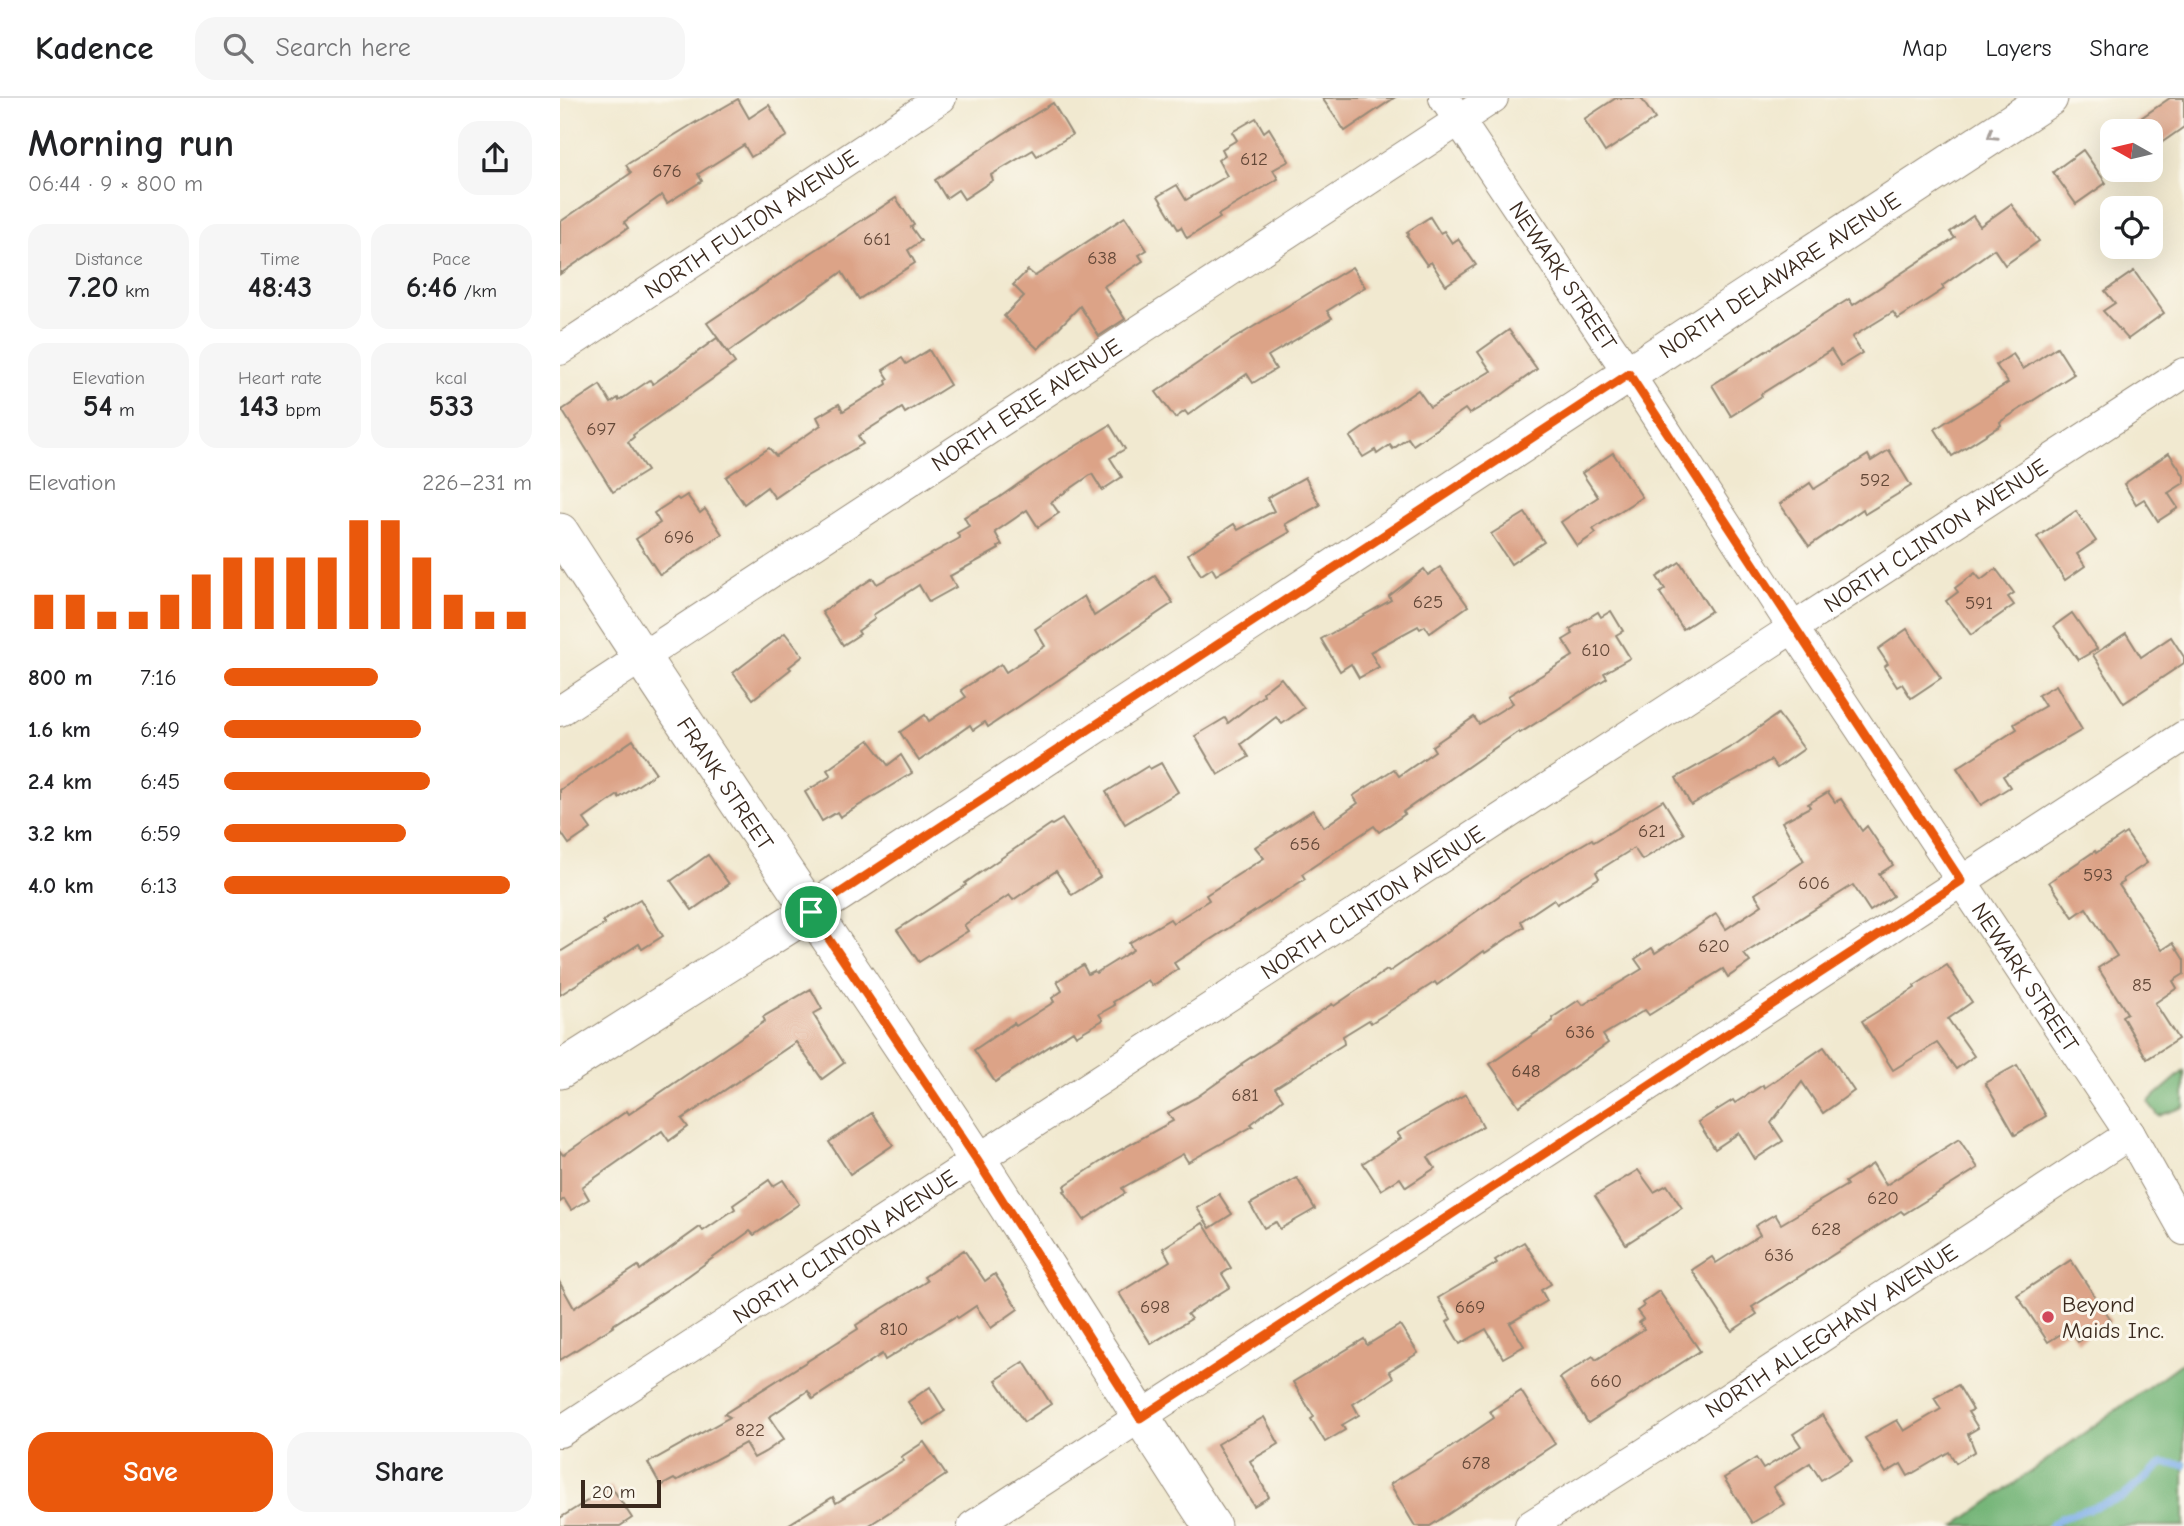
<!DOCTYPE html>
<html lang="en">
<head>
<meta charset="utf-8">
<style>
	:root { --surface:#fff; --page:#f6f6f6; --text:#202124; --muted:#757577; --line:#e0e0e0; --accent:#ea580c }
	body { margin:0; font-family:"Comic Neue",sans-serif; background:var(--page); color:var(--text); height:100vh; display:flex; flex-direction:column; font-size:26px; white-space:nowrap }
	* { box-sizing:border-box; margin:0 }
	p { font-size:23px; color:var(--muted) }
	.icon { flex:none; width:38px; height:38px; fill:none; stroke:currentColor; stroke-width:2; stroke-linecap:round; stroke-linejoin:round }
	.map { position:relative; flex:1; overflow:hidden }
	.panel { display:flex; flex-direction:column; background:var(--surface); width:560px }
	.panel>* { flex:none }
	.needle { width:46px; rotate:278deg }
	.tools { position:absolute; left:1540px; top:21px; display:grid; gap:14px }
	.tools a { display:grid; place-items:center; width:63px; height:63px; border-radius:14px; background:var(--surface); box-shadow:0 7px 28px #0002; font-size:35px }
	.scale { position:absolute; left:21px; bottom:18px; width:80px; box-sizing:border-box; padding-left:7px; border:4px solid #3b2a1e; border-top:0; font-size:19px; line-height:24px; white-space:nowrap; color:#3b2a1e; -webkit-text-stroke:5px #fbf7ec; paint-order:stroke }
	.pin { position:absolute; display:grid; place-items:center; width:60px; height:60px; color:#fff; margin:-30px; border:4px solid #fff; border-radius:50%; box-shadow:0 2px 7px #0007 }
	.round { display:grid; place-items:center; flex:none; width:74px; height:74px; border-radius:21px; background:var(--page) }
	.summary { display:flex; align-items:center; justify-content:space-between; height:119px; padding:0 28px }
	h1 { font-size:38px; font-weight:800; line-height:52px }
	.stats { display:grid; grid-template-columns:repeat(3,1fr); gap:10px; height:119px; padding:7px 28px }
	.stats div { display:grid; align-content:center; border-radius:18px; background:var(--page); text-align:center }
	.stats b { font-size:30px; font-weight:800 }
	.stats small { font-size:19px; font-weight:400 }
	.stats p { font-size:19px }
	.chart { height:196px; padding:14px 28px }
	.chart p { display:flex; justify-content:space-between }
	.chart svg { width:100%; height:126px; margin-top:7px; stroke:var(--accent); stroke-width:6 }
	.cta { display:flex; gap:14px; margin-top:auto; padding:14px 28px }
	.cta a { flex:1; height:80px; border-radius:21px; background:var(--accent); color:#fff; font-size:28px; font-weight:800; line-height:80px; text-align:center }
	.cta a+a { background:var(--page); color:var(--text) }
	ul { padding:0 28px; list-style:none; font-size:23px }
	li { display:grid; grid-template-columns:112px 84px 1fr; align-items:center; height:52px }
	li i { height:18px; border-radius:9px; background:var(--accent) }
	header { display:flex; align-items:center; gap:42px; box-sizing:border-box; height:98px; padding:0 35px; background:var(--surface); border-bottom:2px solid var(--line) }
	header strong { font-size:33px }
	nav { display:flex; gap:38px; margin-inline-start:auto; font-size:24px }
	.search { width:490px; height:63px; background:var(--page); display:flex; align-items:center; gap:18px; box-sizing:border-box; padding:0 24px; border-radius:21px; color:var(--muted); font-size:26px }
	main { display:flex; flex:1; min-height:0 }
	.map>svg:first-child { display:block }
</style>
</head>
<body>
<header>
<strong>Kadence</strong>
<div class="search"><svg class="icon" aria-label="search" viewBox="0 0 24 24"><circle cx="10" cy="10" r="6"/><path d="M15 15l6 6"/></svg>Search here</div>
<nav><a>Map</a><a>Layers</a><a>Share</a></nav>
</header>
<main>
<section class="panel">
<div class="summary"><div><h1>Morning run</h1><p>06:44 · 9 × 800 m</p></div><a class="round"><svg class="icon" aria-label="share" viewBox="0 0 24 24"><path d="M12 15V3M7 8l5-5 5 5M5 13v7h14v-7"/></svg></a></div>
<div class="stats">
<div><p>Distance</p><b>7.20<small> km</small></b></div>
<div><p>Time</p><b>48:43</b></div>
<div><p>Pace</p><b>6:46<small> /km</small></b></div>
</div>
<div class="stats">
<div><p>Elevation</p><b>54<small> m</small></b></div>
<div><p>Heart rate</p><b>143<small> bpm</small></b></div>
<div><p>kcal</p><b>533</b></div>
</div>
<div class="chart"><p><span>Elevation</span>226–231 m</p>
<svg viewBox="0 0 160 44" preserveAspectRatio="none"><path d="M5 44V32M15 44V32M25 44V38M35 44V38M45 44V32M55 44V25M65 44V19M75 44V19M85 44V19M95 44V19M105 44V6M115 44V6M125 44V19M135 44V32M145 44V38M155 44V38"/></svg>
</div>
<ul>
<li><b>800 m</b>7:16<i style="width:50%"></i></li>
<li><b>1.6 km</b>6:49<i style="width:64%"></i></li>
<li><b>2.4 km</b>6:45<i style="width:67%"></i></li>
<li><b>3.2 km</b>6:59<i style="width:59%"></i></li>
<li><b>4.0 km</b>6:13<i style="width:93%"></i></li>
</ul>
<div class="cta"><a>Save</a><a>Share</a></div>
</section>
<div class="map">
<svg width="1624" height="1428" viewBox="0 0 1624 1428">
	<rect width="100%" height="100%" fill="#fbf7ec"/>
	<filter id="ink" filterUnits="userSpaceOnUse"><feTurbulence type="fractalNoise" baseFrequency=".0143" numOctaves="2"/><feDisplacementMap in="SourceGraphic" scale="14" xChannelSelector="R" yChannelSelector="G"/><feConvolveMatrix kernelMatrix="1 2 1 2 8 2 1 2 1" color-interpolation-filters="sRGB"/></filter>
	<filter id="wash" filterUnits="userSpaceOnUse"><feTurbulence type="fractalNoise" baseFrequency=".00686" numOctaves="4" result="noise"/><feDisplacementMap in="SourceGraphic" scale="28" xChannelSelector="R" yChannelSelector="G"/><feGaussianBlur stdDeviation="1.57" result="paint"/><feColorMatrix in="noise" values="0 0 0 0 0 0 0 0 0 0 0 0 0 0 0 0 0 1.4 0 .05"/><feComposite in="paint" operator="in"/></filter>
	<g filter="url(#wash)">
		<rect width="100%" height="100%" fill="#f1e9d0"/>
		<g fill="#74b578" stroke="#58704b" stroke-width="2">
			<path d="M1624,973V1009L1599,1018L1588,1004Z"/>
			<path d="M1624,1263V1428H1395Z"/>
		</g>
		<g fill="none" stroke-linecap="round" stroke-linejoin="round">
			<path stroke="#7eafe9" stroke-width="8" d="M1491,1428L1501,1420L1563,1399L1603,1365L1624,1367"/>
		</g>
		<g id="blocks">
			<g fill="#dca387">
				<path d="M762,0H834L785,33Z"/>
				<path d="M1056,0H1081L1095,21L1045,54L1024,21Z"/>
				<path d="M1610,0H1624V29L1591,52V33H1562Z"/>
				<path d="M178,1L189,20L209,7L227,38L191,59L184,47L138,76L142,83L107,105L102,97L64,124L68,130L0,176V124L71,75L66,67L136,24V25Z"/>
				<path d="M493,5L512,37L477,58L473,52L431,77L433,82L404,101L398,92L386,100L375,82L443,36Z"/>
				<path d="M696,20L704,34L709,30L729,63L713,72L718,81L658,117L660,120L627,140L621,129L618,131L598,98L617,87L626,102L667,78L658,62L665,57L662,51L677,42L672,34Z"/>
				<path d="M1523,52L1546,85L1516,106L1493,74Z"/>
				<path d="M336,100L354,127L351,129L361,143L348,152L355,165L299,201L282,174L168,254L147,225L251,155Z"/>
				<path d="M1451,106L1479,143L1445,167L1434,151L1382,188L1384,191L1338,221L1333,214L1292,239L1302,255L1281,268L1271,252L1201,296L1202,298L1171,318L1152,287L1289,201L1293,207L1395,140L1390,134L1413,118L1420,128Z"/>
				<path d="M565,119L587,152L579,157L583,163L544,188L565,221L539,238L520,208L478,251L444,218L464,198L453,187L468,172L475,178Z"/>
				<path d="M870,119L880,135L884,133L892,145L898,141L916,167L886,187L871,164L867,167L847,138L849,136L847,134Z"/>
				<path d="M792,169L805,189L767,213L772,220L708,258L716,271L693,285L687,276L628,317L625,313L615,320L596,294L670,243Z"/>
				<path d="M1574,173L1604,215L1568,241L1543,213L1555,205L1545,193Z"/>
				<path d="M949,232L977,271L943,296L909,316L905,311L853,347L848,340L833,351L830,347L817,356L815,352L803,359L790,339L858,292L870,309L931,273L918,254Z"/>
				<path d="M157,240L175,265L73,337L74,339L68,344L87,373L53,394L2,312L40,287L51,305L58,300L59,303L90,282L93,286Z"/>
				<path d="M1497,249L1514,276L1440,324L1441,327L1392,358L1375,331L1448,285L1436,267L1453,256L1463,271Z"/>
				<path d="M369,252L390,287L345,315L342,310L298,338L303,346L247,378L215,400L207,389L184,406L166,379L209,350L216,358L261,327L257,319L279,306L283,313L327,286L326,283L329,281L323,272L342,260L346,266Z"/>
				<path d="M550,327L565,351L550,360L562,379L542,392L532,376L491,404L499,415L478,429L467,412L435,434L442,447L438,449L439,451L390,478L396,489L369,504L359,487L313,517L315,521L298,533L300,536L283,547L262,514L313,480L317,486L400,440L397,435L409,428L404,419L437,401L490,364Z"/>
				<path d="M1329,352L1351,388L1305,416L1303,411L1249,448L1220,406L1250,385L1254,391L1308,357L1311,363Z"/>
				<path d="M1053,355L1082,399L1033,431L1036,435L1017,448L1001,424L1038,399L1022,375Z"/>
				<path d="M1609,355L1624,378V385L1608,395L1618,410L1598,423L1584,401L1576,406L1564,386Z"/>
				<path d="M745,379L760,407L725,426L730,434L656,477L652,470L641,477L628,456L674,426L678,432L714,413L707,400Z"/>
				<path d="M127,397L140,415L145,411L162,436L100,477L76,441L100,425L94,415L117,400L119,402Z"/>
				<path d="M1516,413L1536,443L1517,456L1525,468L1505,482L1477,439Z"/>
				<path d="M965,415L984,444L951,466L931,436Z"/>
				<path d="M1120,464L1151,513L1123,531L1100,495L1105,491L1097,479Z"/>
				<path d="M880,469L908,508L870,535L865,528L860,531L858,528L810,554L819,569L799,580L791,566L780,573L761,541L831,502L829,498L864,471L868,477Z"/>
				<path d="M1436,471L1454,495L1448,499L1454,507L1411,537L1386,503L1398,494L1395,490L1415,475L1421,482Z"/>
				<path d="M595,478L613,505L428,629L425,624L413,632L410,627L359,663L340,634L365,617L369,623L406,599L401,592L441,566L446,574L485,548L475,531L524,498L534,518Z"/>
				<path d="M1051,513L1063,533L1056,537L1070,560L1044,575L1047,580L960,635L959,633L843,714L845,716L819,734L814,728L742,776L745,781L614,865L618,871L592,888L588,882L553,904L555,907L539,916L543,922L516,938L513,933L435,984L414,952L454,925L456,928L494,904L492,900L502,893L497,883L523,867L528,876L534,873L536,875L573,852L569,845L610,821L613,825L649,802L646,797L704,760L695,749L753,712L764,729L798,705L793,698L834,671L839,678L875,653L872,648L914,619L919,626L953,605L948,598L1013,558L1003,542L1013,536L1010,531L1038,514L1041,519Z"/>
				<path d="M1512,515L1537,551L1518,562L1494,528Z"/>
				<path d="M1347,531L1381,580L1351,600L1342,586L1337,589L1324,569L1328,566L1318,551Z"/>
				<path d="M225,535L243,558L229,569L231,571L193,601L173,575Z"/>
				<path d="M1566,535L1581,559L1611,539L1624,559V565L1564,605L1533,557Z"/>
				<path d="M721,580L744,610L722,626L716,619L681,646L689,659L658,677L635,638L665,620L668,625L704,597L703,594Z"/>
				<path d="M1496,587L1522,632L1443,678L1450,689L1421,707L1397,670L1457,631L1454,626L1485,608L1478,597Z"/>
				<path d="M1218,616L1244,651L1217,670L1211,662L1131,707L1116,680L1176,646Z"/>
				<path d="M73,642L96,675L59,700L58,697L24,721L31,731L9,746L0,733V692Z"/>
				<path d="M309,642L328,667L341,657L352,675L280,719L277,714L262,723L245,694L271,678L267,672Z"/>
				<path d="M601,665L618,694L565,726L546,694L588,668L590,671Z"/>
				<path d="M1268,694L1275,704L1281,701L1302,733L1307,728L1333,767L1319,776L1333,798L1310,813L1293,787L1184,856L1190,864L1168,879L1163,871L1089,917L1085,912L1043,937L1048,945L959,1008L930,966L993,923L992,920L1019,902L1023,907L1082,871L1075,861L1092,850L1095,855L1109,846L1110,847L1156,816L1166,831L1202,807L1195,796L1244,763L1222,724L1250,709L1248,706Z"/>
				<path d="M1103,702L1124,736L1082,762L1074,750L1036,774L1039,780L997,806L994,801L961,823L964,829L925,855L924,853L877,887L875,884L811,925L809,922L783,938L784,946L715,990L723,1001L691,1026L693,1028L628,1064L623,1056L562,1090L565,1095L524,1122L504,1093L506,1092L504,1088L551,1057L613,1023L608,1015L637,999L682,967L681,966L772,906L774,908L827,872L829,874L959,784L1032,741L1034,744Z"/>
				<path d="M502,721L540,779L512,797L496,773L453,802L449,797L404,827L408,833L359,864L337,832L406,787L405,785L491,726L492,727Z"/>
				<path d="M1566,735L1587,765L1563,781L1564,784L1559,787L1602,852L1613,845L1624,862V876L1613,883L1617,890L1595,905L1618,941L1587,961L1562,918L1567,915L1538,870L1557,858L1526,810L1513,819L1489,784L1535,753L1536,755Z"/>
				<path d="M148,757L169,786L132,812L111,783Z"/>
				<path d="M80,801L103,838L82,851L79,846L0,897V854L45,826L43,823Z"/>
				<path d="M1387,867L1412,904L1388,921L1414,958L1396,971L1377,945L1333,972L1302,923L1355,890L1354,888Z"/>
				<path d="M251,891L262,911L253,916L284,965L262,981L236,944L122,1021L128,1029L109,1043L102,1033L22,1089L29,1101L11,1112L4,1101L0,1104V1053L3,1057L67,1013L69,1016L205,923L203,919Z"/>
				<path d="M1264,949L1294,993L1263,1015L1242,984L1211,1025L1223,1043L1195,1061L1179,1035L1155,1051L1138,1024L1173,1002L1175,1005L1203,987L1204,990Z"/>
				<path d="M1457,967L1486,1018L1455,1037L1425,985Z"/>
				<path d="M906,996L923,1028L868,1059L875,1070L846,1089L840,1080L821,1092L803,1065L841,1040L837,1035Z"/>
				<path d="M312,1015L333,1047L290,1076L269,1044Z"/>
				<path d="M1399,1041L1418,1070L1344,1116L1341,1113L1192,1209L1197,1216L1172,1233L1132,1172L1152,1159L1156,1165L1200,1137L1195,1128L1215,1116L1221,1126L1287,1087L1285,1084L1313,1066L1326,1087Z"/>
				<path d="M1078,1072L1094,1094L1107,1087L1122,1110L1066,1146L1035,1098Z"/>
				<path d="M737,1080L755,1111L720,1131L716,1124L704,1130L690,1106Z"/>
				<path d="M209,1082L213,1088L223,1082L239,1106L194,1137L190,1133L128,1178L53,1227L54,1228L0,1262V1185L14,1210L78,1168L80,1172L140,1129L143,1133L175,1111L173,1107Z"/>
				<path d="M659,1096L672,1116L650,1130L637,1110Z"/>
				<path d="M643,1125L671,1170L662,1176L670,1189L627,1216L631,1221L591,1246L559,1195L610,1163L603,1150Z"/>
				<path d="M964,1144L991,1186L981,1192L987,1203L950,1225L964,1248L943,1260L926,1231L900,1246L887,1224L891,1221L878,1200L937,1165L935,1162Z"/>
				<path d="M404,1152L425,1183L435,1176L458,1211L431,1230L416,1208L398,1220L396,1218L325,1262L322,1256L253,1301L248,1293L209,1319L224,1341L205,1354L194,1360L185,1345L116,1383L114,1381L101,1388L88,1365L170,1319L164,1316L298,1231L296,1227L367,1183L364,1179Z"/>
				<path d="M1511,1162L1551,1223L1518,1244L1509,1231L1488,1244L1457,1197Z"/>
				<path d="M1099,1193L1140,1253L1028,1325L1000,1280L1033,1258L1036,1262L1084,1231L1079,1224L1083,1221L1077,1213L1084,1208L1082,1205Z"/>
				<path d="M840,1227L858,1255L829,1273L833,1280L793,1306L799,1317L782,1327L785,1332L765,1344L751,1321L754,1319L733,1284L804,1241L807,1247Z"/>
				<path d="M464,1264L491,1306L464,1324L436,1282Z"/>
				<path d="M1398,1287L1413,1312L1408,1314L1418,1330L1408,1336L1415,1353L1396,1365L1389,1354L1348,1378L1341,1366L1326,1375L1305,1340L1337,1322L1344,1333L1381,1311L1374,1300Z"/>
				<path d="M370,1289L385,1313L364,1327L348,1304Z"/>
				<path d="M961,1293L995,1346L870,1428H855L830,1386L887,1352L934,1320L930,1313Z"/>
				<path d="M1262,1317L1292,1363L1261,1382L1250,1365L1213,1389L1224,1406L1192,1425L1164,1380L1196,1360L1203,1371L1241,1348L1233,1336Z"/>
				<path d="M704,1319L719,1346L690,1363L709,1399L694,1408L657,1346Z"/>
				<path d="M364,1344L386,1377L308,1428H226L273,1399L276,1405L344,1363L341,1359Z"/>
				<path d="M51,1388L72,1420L60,1428H0V1420Z"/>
			</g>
		</g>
	</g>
	<g filter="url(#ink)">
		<use href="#blocks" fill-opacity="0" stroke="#968a77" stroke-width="2"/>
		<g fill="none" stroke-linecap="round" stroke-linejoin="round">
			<defs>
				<g id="minor">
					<path id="s1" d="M884,0L1069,276L1233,530L1570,1036L1624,1132"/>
					<path id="s2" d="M0,252L381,0"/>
					<path id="s3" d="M0,613L933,0"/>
					<path id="s4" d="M0,1334L1624,275"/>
					<path d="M413,1428L1624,638"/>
					<path id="s5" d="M970,1428L1082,1357L1570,1036"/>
				</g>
				<g id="tertiary">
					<path id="s6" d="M0,434C135,645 279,851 417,1061C496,1183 572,1307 652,1428"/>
					<path id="s7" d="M0,972L279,795L1489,0"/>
				</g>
			</defs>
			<use href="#minor" stroke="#968a77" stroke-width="32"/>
			<use href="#tertiary" stroke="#968a77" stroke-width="39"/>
			<use href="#minor" stroke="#fff" stroke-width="30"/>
			<use href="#tertiary" stroke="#fff" stroke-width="37"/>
		</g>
		<defs><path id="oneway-chevron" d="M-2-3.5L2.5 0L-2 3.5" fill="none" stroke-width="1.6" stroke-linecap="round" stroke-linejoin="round" transform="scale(1.75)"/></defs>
		<use stroke="#a79f9a" href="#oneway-chevron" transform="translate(1432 37) rotate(147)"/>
	</g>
	<g fill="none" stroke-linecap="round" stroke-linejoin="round" filter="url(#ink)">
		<defs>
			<path id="route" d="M1069,276L1401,783L580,1320L417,1062L251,814Z"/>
		</defs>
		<use href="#route" stroke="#fff" stroke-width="14"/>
		<use href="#route" stroke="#ea580c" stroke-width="9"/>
	</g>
	<circle fill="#d1495b" stroke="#fbf7ec" stroke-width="2.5" cx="1488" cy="1219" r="7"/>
	<g text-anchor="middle" stroke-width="6" stroke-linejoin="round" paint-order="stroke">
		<g font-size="19" fill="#634838">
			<text x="694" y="67">612</text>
			<text x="107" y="79">676</text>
			<text x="317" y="147">661</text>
			<text x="542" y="166">638</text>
			<text x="41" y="337">697</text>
			<text x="1315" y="388">592</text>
			<text x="119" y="445">696</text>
			<text x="868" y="510">625</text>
			<text x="1419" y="511">591</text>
			<text x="1036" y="558">610</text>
			<text x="1092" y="739">621</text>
			<text x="745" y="752">656</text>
			<text x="1538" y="783">593</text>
			<text x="1254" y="791">606</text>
			<text x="1154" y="854">620</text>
			<text x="1582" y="893">85</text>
			<text x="1020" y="940">636</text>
			<text x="966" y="979">648</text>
			<text x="685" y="1003">681</text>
			<text x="1323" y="1106">620</text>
			<text x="1266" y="1137">628</text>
			<text x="1219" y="1163">636</text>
			<text x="595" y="1215">698</text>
			<text x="910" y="1215">669</text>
			<text x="334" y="1237">810</text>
			<text x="1046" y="1289">660</text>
			<text x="190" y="1338">822</text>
			<text x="916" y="1371">678</text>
		</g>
		<g font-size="23" fill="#3b2a1e" stroke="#fbf7ec">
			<text dy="8" stroke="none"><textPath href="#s2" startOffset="229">NORTH FULTON AVENUE</textPath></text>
			<text dy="8" stroke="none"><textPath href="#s7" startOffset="1456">NORTH DELAWARE AVENUE</textPath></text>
			<text dy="8" stroke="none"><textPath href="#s1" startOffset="214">NEWARK STREET</textPath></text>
			<text dy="8" stroke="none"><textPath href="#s3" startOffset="558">NORTH ERIE AVENUE</textPath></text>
			<text dy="8" stroke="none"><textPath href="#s4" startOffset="1642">NORTH CLINTON AVENUE</textPath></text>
			<text dy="8" stroke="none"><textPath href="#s6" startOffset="301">FRANK STREET</textPath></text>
			<text dy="8" stroke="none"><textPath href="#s4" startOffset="970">NORTH CLINTON AVENUE</textPath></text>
			<text dy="8" stroke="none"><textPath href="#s1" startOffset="1054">NEWARK STREET</textPath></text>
			<text dy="8" stroke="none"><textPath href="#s4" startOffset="340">NORTH CLINTON AVENUE</textPath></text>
			<text dy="8" stroke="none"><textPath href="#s5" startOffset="359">NORTH ALLEGHANY AVENUE</textPath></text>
		</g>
		<g font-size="23" fill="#3b2a1e" stroke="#fbf7ec" text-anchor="start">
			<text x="1502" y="1214">Beyond<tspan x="1502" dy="26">Maids Inc.</tspan></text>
		</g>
	</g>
</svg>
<div class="tools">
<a><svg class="needle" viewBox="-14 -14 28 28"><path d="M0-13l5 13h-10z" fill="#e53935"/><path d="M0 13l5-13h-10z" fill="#757577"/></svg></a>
<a><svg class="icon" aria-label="locate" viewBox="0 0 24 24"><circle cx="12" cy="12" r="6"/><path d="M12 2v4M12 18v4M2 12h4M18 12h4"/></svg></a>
</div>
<div class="scale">20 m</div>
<div class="pin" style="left:251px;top:814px;background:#1e9e55"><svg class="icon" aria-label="arrive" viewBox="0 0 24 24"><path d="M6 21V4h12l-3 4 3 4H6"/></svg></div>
</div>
</main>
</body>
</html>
